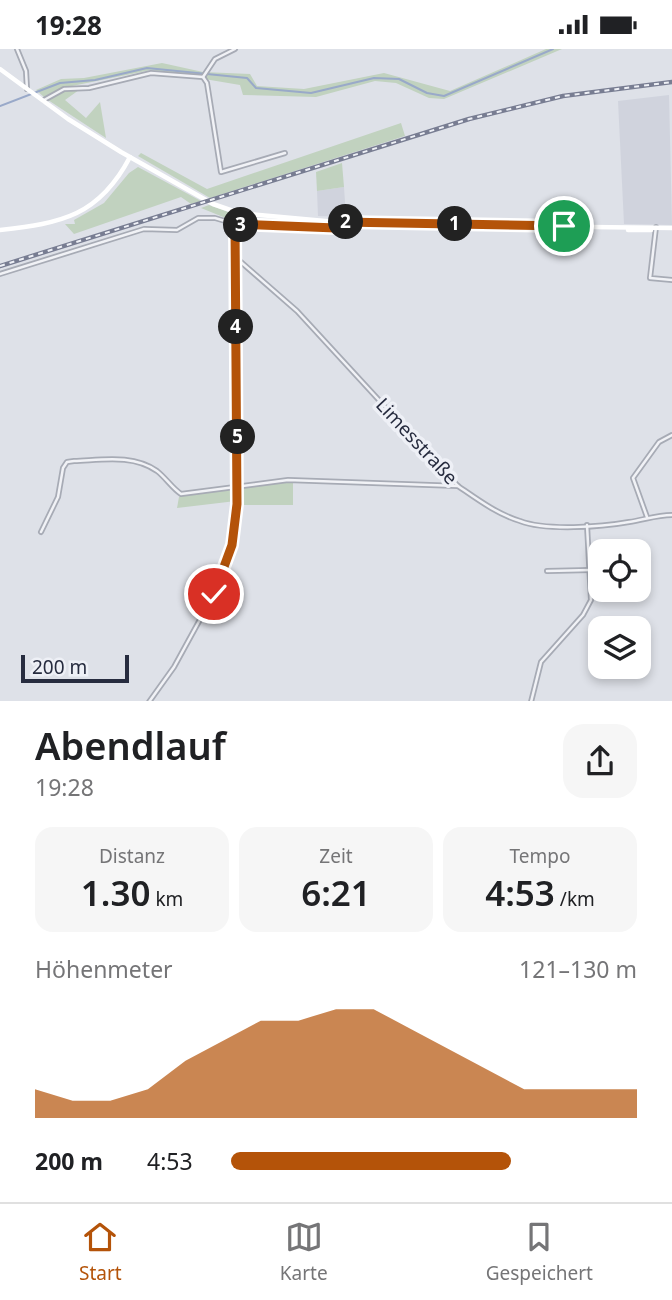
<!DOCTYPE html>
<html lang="de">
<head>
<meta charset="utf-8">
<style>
	:root { --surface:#fff; --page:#f6f6f6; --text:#202124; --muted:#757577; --line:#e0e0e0; --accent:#b45309 }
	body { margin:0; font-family:"Noto Sans",sans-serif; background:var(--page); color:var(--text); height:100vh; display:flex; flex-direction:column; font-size:26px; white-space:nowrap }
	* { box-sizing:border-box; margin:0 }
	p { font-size:23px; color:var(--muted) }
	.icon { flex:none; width:38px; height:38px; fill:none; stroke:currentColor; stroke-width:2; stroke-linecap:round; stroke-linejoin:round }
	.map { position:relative; height:652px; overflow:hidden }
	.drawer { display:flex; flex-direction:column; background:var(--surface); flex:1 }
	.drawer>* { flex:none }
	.fabs { position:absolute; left:588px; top:490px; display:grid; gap:14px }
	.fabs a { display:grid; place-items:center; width:63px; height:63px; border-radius:14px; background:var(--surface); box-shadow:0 4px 10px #0003; font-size:35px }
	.scale { position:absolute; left:21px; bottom:18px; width:108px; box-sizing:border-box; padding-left:7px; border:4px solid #272c3f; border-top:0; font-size:19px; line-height:24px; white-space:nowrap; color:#272c3f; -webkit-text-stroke:5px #eef0f6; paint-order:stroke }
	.pin { position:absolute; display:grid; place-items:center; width:60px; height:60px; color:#fff; margin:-30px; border:4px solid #fff; border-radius:50%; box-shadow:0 2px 7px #0007 }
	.km { position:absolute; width:35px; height:35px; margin:-18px; border-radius:50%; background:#222; color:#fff; font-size:19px; line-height:35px; text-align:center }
	.round { display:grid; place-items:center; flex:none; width:74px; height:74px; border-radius:21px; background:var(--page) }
	.overview { display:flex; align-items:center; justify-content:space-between; height:119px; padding:0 35px }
	h1 { font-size:38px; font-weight:600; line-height:52px }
	.figures { display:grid; grid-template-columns:repeat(3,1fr); gap:10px; height:119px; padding:7px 35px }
	.figures div { display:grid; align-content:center; border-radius:18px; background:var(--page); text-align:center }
	.figures b { font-size:35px; font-weight:600 }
	.figures small { font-size:19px; font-weight:400 }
	.figures p { font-size:19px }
	.chart { height:196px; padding:14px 35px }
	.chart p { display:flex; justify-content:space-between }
	.chart svg { width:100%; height:126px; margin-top:7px; fill:var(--accent); opacity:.7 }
	ul { padding:0 35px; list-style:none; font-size:23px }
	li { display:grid; grid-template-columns:112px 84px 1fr; align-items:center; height:52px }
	li i { height:18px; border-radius:9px; background:var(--accent) }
	.status { display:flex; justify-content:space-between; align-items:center; height:49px; padding:0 35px; background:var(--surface); direction:ltr }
	.status svg { height:19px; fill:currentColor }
	.dock { display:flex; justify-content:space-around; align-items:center; height:98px; border-top:2px solid var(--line); background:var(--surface); font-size:19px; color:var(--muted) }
	.dock a { display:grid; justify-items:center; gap:4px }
	.dock .selected { color:var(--accent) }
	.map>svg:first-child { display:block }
</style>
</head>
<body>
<div class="status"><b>19:28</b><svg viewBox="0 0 49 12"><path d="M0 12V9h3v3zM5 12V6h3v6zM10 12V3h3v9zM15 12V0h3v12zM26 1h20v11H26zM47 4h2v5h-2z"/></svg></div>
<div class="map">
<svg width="672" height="653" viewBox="0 0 672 653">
	<rect width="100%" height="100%" fill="#dee1e8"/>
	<g fill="#d0d3dd">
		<path d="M669,46L672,176L624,175L618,52Z"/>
		<path d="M344,138L346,168L318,167L317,142Z"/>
	</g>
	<g fill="#c1d2bf">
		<path d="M546,0H562L444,50L429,49L396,34L375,32L316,48L243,46L240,36L151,21L67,38L44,48L36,41L61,30L84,29L162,14L203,23L250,25L257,37L304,40L384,24L450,42Z"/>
		<path d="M79,41L65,51L86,69L100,53L106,89L48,51L64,42Z"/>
		<path d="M401,74L405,87L210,149L138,107L141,104L207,140Z"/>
		<path d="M342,114L344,138L317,142L316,123Z"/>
		<path d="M138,118L201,152L191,155L181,148L74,185L65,175H75L74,171L104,154L129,124Z"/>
		<path d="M209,156L245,169L284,172L283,175L233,172L201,159Z"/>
		<path d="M293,432V456H238L241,437Z"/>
		<path d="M233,439L236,452L177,459L179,448L186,446Z"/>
	</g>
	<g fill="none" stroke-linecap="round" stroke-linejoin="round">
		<path stroke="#99a9c9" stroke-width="2" d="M0,57L60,34L95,31L147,19L247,29L256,39L311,44L374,29L399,30L427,44L444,47L553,0"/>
		<defs>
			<g id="street">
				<path d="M17,0L26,22L27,40"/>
				<path d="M203,28L207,34L221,123L285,104"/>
				<path d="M203,28L215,10L235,0"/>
				<path d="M44,51L64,40L89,39L151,24L203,28"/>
				<path d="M656,178L650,229L672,231"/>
				<path d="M234,207L297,262L458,437C477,450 497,465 520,472C546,482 601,478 629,473C644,471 656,466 672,466"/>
				<path d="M0,225L144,180L177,181L198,169H215L235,175L336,179L341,173"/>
				<path d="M647,468L633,429L659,393L672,386"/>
				<path d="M41,483L58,448L63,419L67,413L74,412C102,411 133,405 157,422C166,429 172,439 181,445L288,431L458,437"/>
				<path d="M547,522L591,521"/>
				<path d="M149,653L174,618L214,545L234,486L238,400L235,175"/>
				<path d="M531,653L541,613L583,566L591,551L587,476"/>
			</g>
		</defs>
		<use href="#street" stroke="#a7abb5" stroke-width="6"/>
		<use href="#street" stroke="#f1f2f6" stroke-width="2.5"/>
		<g stroke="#fff" stroke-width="4.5">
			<path d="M0,20L68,70L121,103L213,155L239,164L358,175L672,179"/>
			<path d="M352,172H378"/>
			<path d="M0,181C62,174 99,167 130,108"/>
			<path d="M628,181H651"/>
		</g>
		<defs>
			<path id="rail" d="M0,217L469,70L563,47L672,33"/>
		</defs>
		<use href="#rail" stroke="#787d92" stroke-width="4.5"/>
		<use href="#rail" stroke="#eef0f6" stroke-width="2" stroke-dasharray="5" stroke-linecap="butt"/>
	</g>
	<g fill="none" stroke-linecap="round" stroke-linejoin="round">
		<defs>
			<path id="route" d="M214,545L232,496L237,455L235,175L336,179L342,173L564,177"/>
		</defs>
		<use href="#route" stroke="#fff" stroke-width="14"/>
		<use href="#route" stroke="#b45309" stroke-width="9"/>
	</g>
	<g text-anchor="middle" stroke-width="7" stroke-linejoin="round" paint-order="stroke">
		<g font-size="19" fill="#272c3f" stroke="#eef0f6">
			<text transform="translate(417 392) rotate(47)" y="7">Limesstraße</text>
		</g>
	</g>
</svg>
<div class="fabs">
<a><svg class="icon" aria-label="locate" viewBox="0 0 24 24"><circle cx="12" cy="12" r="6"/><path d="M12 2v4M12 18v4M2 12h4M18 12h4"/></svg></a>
<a><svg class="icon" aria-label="layers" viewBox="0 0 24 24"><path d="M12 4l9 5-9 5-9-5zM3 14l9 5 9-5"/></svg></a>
</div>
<div class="scale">200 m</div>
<div class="pin" style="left:564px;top:177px;background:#1e9e55"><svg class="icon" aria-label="arrive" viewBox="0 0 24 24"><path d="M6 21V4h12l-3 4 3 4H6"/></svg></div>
<div class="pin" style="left:214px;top:545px;background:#d93025"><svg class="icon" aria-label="check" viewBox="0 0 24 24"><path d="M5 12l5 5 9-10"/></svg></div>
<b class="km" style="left:455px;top:175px">1</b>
<b class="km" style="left:346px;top:173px">2</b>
<b class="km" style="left:241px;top:176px">3</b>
<b class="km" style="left:236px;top:278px">4</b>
<b class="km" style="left:238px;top:388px">5</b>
</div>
<section class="drawer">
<div class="overview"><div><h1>Abendlauf</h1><p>19:28</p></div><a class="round"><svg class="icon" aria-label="share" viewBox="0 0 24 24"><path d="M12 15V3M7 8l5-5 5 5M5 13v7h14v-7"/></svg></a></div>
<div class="figures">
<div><p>Distanz</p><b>1.30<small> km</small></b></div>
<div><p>Zeit</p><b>6:21</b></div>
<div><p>Tempo</p><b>4:53<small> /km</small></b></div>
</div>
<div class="chart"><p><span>Höhenmeter</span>121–130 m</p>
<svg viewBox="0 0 160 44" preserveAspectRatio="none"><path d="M0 44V34L10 38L20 38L30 34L40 24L50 17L60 10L70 10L80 6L90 6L100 13L110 20L120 27L130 34L140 34L150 34L160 34V44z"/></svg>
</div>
<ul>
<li><b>200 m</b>4:53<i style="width:69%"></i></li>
</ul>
</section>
<nav class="dock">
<a class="selected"><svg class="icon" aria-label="home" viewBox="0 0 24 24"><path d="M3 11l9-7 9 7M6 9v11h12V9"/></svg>Start</a>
<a><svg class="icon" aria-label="map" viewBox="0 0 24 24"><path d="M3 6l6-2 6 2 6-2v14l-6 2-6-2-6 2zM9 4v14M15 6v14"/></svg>Karte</a>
<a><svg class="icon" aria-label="saved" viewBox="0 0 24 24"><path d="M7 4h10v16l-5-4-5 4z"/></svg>Gespeichert</a>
</nav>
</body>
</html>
